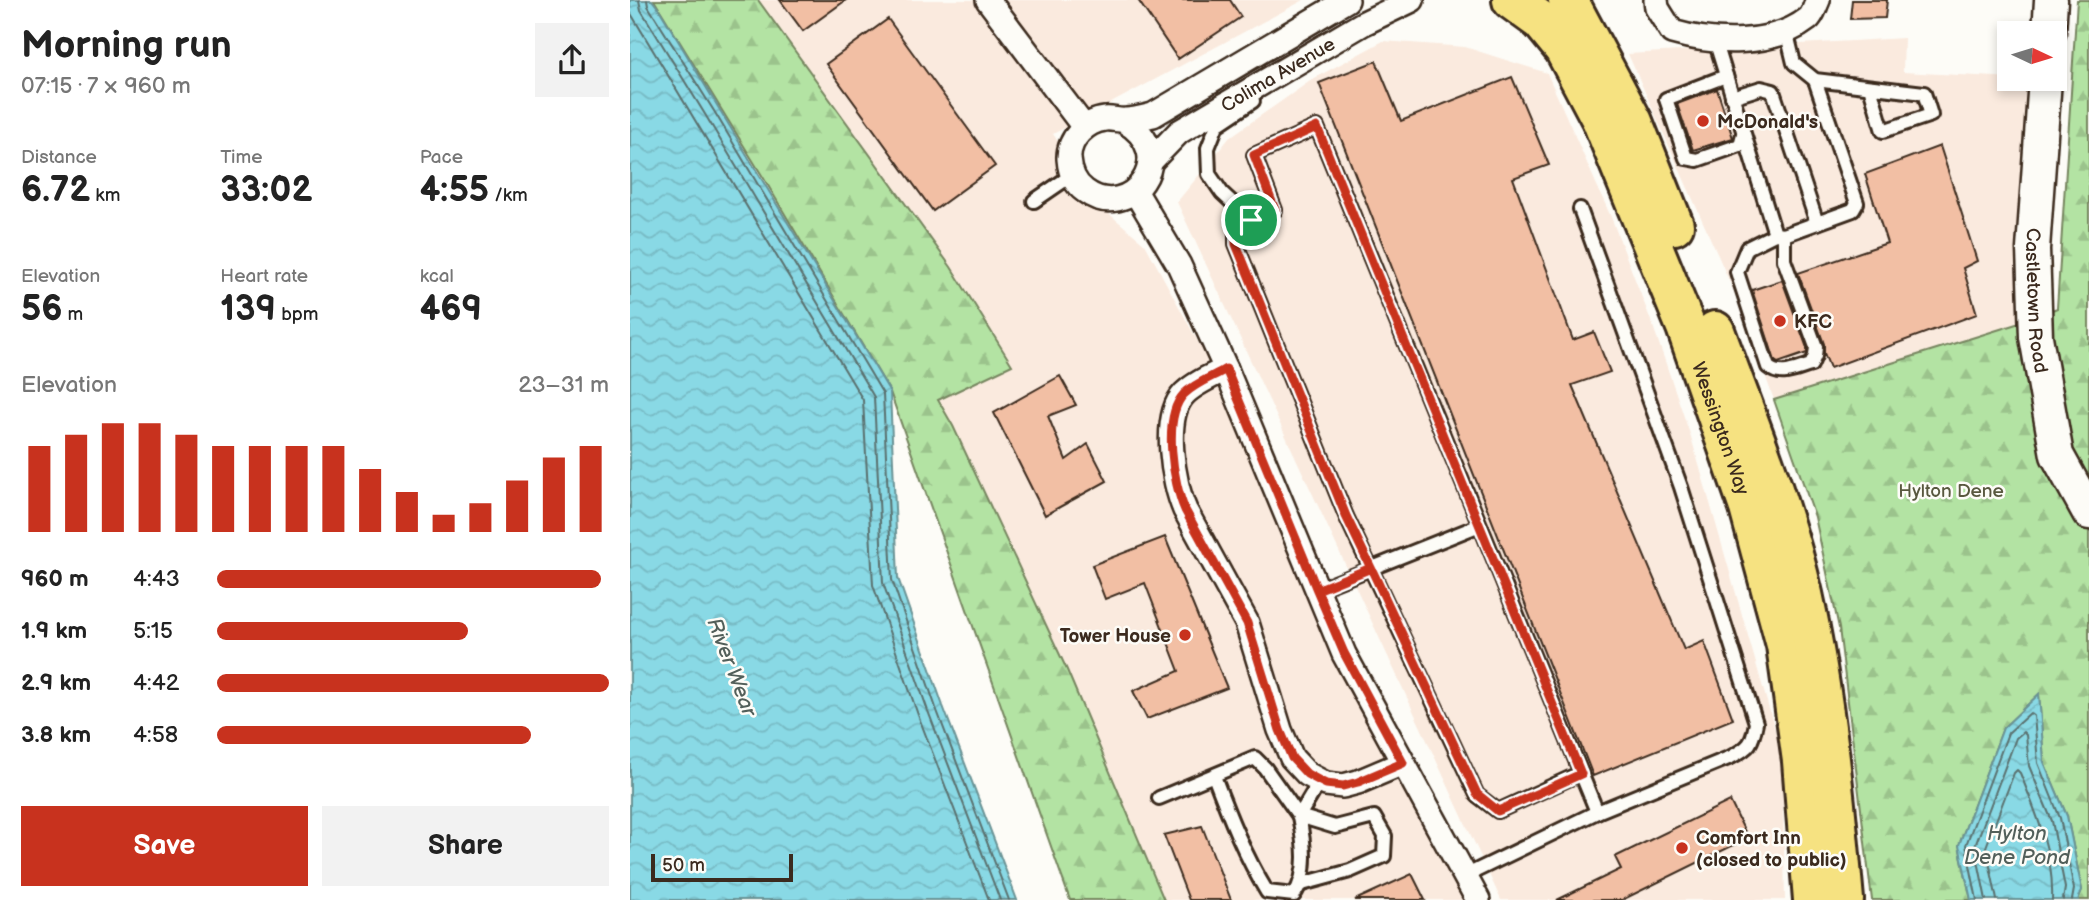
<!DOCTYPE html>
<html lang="en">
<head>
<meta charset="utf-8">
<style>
	:root { --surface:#fff; --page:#f2f2f2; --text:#222; --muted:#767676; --accent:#c8321e }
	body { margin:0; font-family:"Balsamiq Sans",sans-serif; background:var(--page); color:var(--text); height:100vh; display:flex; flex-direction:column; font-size:26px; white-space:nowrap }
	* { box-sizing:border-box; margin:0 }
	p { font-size:23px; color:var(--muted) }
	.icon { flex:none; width:38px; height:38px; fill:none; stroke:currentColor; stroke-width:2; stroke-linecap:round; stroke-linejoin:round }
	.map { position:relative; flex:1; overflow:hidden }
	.details { display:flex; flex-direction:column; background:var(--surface); width:630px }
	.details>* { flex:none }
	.needle { width:46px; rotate:94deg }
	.buttons { position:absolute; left:1367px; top:21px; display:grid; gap:14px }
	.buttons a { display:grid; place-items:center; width:70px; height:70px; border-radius:0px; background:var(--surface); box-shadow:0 4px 10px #0003; font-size:35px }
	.scale { position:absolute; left:21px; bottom:18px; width:142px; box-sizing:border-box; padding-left:7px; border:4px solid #3b2a1e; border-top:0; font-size:19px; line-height:24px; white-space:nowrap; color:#3b2a1e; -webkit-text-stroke:5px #fdfcf7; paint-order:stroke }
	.pin { position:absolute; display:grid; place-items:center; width:60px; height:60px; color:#fff; margin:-30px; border:4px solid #fff; border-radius:50%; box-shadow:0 2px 7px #0007 }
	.round { display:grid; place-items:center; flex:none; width:74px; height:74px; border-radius:0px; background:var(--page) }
	.overview { display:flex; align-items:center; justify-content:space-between; height:119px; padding:0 21px }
	h1 { font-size:38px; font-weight:700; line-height:52px }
	.figures { display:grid; grid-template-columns:repeat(3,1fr); gap:10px; height:119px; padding:7px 21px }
	.figures div { display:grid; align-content:center }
	.figures b { font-size:35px; font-weight:700 }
	.figures small { font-size:19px; font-weight:400 }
	.figures p { font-size:19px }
	.chart { height:196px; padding:14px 21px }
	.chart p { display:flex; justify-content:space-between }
	.chart svg { width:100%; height:126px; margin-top:7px; stroke:var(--accent); stroke-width:6 }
	.primary-button { display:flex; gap:14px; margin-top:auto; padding:14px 21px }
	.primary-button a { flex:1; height:80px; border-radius:0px; background:var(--accent); color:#fff; font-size:28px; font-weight:700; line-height:80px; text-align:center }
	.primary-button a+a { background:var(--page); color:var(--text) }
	ul { padding:0 21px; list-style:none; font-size:23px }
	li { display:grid; grid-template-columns:112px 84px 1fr; align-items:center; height:52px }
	li i { height:18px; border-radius:9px; background:var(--accent) }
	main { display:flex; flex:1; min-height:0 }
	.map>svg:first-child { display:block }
</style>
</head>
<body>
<main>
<section class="details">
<div class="overview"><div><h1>Morning run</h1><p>07:15 · 7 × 960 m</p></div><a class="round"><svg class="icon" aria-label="share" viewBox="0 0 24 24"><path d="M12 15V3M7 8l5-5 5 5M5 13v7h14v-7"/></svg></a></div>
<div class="figures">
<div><p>Distance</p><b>6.72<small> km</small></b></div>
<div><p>Time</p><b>33:02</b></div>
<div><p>Pace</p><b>4:55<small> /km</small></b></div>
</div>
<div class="figures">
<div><p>Elevation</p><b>56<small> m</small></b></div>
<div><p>Heart rate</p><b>139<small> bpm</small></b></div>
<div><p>kcal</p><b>469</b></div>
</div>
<div class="chart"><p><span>Elevation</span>23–31 m</p>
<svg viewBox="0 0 160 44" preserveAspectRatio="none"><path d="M5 44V14M15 44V10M25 44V6M35 44V6M45 44V10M55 44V14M65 44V14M75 44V14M85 44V14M95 44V22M105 44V30M115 44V38M125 44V34M135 44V26M145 44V18M155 44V14"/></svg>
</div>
<ul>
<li><b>960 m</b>4:43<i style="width:98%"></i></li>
<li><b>1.9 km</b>5:15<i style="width:64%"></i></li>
<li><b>2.9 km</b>4:42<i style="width:100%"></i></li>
<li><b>3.8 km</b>4:58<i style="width:80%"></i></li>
</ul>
<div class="primary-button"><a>Save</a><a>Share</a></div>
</section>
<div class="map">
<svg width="1459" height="900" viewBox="0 0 1459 900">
	<defs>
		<pattern id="forest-firs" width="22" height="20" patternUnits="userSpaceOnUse" patternTransform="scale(1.75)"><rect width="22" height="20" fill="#b3e3a3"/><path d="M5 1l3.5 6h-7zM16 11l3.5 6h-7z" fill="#9bc38c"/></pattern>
		<pattern id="water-waves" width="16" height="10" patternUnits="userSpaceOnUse" patternTransform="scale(1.75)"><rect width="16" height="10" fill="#89d9e5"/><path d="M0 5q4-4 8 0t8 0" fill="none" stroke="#77bac4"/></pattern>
	</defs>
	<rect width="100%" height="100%" fill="#fdfcf7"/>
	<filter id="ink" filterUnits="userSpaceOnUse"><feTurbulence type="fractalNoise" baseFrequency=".0143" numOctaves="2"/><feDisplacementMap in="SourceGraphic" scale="14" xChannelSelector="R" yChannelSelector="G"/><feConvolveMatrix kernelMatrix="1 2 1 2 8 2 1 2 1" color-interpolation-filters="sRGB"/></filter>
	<g filter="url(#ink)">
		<g fill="#faeade">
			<path d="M96,0H674L423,134L477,212L515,244L665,521L794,794L838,900H534L437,670L323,426L192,205Z"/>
			<path d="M1274,38L1273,72L1403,79L1396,321L1144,400L1110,305L998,54Z"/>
			<path d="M753,41L835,47L917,73L981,217L1023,326L1061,437L1152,754L1155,900H871L547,202L600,137L683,79Z"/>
		</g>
		<g fill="url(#forest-firs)" stroke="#778660" stroke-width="2">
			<path d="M24,0H128L321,267L382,365L308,400L323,426L437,670L534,900H440L260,392L133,177Z"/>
			<path d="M1447,0H1459V900H1448L1452,890L1437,816L1414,762L1409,694L1373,728L1329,845L1341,900H1242L1209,628L1185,517L1144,400L1396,321L1427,308Z"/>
		</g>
		<g fill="url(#water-waves)" stroke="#6a9395" stroke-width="2">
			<path d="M0,0H22L29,9L260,392L268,578L313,706L387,900H0Z"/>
			<path d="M1409,694L1414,762L1437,816L1452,890L1448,900H1341L1329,845L1373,728Z"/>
		</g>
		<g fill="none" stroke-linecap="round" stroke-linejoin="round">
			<g stroke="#5a706e" stroke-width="2">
				<path d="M9,0L11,10L76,116L244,397L253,583L298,711L370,900"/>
				<path d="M17,0L18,6L84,111L253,394L262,580L306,708L379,900"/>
				<path d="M0,12L233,400L243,585L288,715L359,900"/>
				<path d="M1347,900L1336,845L1378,733L1400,713L1404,716L1408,763L1430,818L1444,889L1442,900"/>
				<path d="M1356,900L1345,846L1386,738L1393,732L1396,735L1399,766L1422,821L1435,888L1433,900"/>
				<path d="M1367,900L1356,847L1384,773L1387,770L1390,773C1407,814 1424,855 1422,900"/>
			</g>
		</g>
		<g fill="#f2bfa4" stroke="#3b2a1e" stroke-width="2">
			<path d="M150,0H216L173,31Z"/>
			<path d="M508,0H600L611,17L548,59Z"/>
			<path d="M1222,0H1257L1255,18L1220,19Z"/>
			<path d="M258,19L365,166L303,211L196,64Z"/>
			<path d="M746,61L771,121L882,77L919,165L883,178L943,340L964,332L980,372L942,385L1054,650L1074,641L1103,719L963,776L689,83Z"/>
			<path d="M1087,89L1103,138L1063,150L1047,104Z"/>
			<path d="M1310,146L1347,261L1333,268L1347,314L1200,368L1194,353V344L1168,273L1257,243L1235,174Z"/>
			<path d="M1152,280L1177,348V353L1148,363L1145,361L1122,290Z"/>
			<path d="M430,376L446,405L418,416L436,460L458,444L477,481L415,515L364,413Z"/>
			<path d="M535,537L597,688L517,719L503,691L549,671L515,583L475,599L462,565Z"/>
			<path d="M1100,801L1118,838L992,900H927L991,869L985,857Z"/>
			<path d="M572,826L601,900H559L534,835Z"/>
			<path d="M782,874L795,900H725Z"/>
		</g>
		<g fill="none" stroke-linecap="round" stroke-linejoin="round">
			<defs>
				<g id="lane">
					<path d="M1156,30L1164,63L1185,80L1294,93L1301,115L1253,131L1240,87"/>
					<path d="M1085,40L1145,234L1154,235L1223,210L1227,203L1185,80"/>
					<path d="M1096,76L1036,99L1056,158L1067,160L1110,145L1113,134"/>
					<path d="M1102,97L1131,88L1143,91L1187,223"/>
					<path d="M404,201L442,175"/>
					<path d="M950,209L1051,487L1126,723C1122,744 1120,747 1101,757L967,812"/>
					<path d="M621,220L592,193L579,174L578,148L587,125L623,101"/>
					<path d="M1145,234L1117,248L1107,272L1138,367C1151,378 1166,369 1181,365L1185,356L1186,347L1154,260V235"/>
					<path d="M687,590L850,525L951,773L868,811L847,795L716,516L606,244V230L645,210L624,155L687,127L850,525"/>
					<path d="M584,776C599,816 615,856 637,892L664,895C679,873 674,842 669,816L690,781"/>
					<path d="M529,798L625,758L635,768L669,816L705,827L744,817L755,836L754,856L720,871L672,884"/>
					<path d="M835,876L967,812L951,773"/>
				</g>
				<g id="street">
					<path d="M358,0L454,127"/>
					<path d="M1026,0L1027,8L1042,32C1083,44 1142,47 1178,19C1183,15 1185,6 1188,0"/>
					<path d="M494,121C553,155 499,224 455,191C445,184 440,172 439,159C438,139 456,121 475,119C482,118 489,121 496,120C505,120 514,117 523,115L717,0"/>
					<path id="s1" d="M520,162L549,132L734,23L782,0"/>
					<path d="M505,191L549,265L596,369L714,654L848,900"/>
					<path d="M596,369C582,376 565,383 554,394C532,417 543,483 555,510L617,623L650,730L662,758L677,774L690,781L696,784L713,786L728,782L773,763"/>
				</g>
				<g id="secondary">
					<path d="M1419,33L1421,0"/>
					<path id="s2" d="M1415,79L1403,249L1406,337L1427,455L1459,513"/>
				</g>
				<g id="highway">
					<path id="s3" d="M882,0L911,21L934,49L971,119L1056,327L1119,508L1156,645L1172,761L1183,900"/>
					<path d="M938,0L1003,122L1044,225"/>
					<path d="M1085,331C1116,416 1153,505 1173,594C1195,694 1205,797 1214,900"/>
				</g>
			</defs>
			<use href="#lane" stroke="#3b2a1e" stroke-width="18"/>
			<use href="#street" stroke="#3b2a1e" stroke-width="28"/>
			<use href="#secondary" stroke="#3b2a1e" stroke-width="37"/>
			<use href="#highway" stroke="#3b2a1e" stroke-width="44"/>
			<use href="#lane" stroke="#fdfcf7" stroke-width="12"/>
			<use href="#street" stroke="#fdfcf7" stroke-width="23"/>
			<use href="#secondary" stroke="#fdfcf7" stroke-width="32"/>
			<use href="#highway" stroke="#f6e281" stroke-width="38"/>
		</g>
	</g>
	<g fill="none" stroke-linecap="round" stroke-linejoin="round" filter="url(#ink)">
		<defs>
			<path id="route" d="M621,220L606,230V244L716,516L741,568L687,590L714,653L773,763L728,782L713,786L696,784L690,781L677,774L662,758L650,730L617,623L555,510C543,483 532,417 554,394C565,383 582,377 596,369L687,590L741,568L847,794L868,811L951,774L687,127L624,155L645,210L621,220"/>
		</defs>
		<use href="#route" stroke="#fff" stroke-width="14"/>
		<use href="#route" stroke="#c8321e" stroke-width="9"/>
	</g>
	<g fill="#c8321e" stroke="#fdfcf7" stroke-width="2.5">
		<circle cx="1073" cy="121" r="7"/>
		<circle cx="1150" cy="321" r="7"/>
		<circle cx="555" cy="635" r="7"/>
		<circle cx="1052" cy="848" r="7"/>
	</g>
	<g text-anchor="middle" stroke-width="5" stroke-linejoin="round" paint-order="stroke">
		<g font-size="19" fill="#3b2a1e" stroke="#fdfcf7">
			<text dy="7" stroke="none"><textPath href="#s1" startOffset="156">Colima Avenue</textPath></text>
			<text dy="7" stroke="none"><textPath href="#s2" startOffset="222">Castletown Road</textPath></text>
			<text dy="7" stroke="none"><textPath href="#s3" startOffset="483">Wessington Way</textPath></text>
		</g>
		<g font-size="19" font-weight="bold" fill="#3b2a1e" stroke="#fdfcf7" text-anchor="start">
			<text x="1087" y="128">McDonald's</text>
			<text x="1164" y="328">KFC</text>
			<text x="541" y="642" text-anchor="end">Tower House</text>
			<text x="1066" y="844">Comfort Inn<tspan x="1066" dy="22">(closed to public)</tspan></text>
		</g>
		<g font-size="19" fill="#59583f" stroke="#fdfcf7">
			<text x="1321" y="497">Hylton Dene</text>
		</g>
		<g font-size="21" font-style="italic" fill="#525f5a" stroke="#fdfcf7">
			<text transform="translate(102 667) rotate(69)" y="7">River Wear</text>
			<text x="1387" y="840">Hylton<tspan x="1387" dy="24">Dene Pond</tspan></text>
		</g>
	</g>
</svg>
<div class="buttons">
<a><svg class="needle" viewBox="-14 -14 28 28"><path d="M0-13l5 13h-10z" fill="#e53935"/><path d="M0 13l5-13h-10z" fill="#767676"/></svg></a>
</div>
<div class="scale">50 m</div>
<div class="pin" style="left:621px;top:220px;background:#1e9e55"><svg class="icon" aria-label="arrive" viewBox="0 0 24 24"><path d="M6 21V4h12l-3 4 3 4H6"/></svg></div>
</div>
</main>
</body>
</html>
